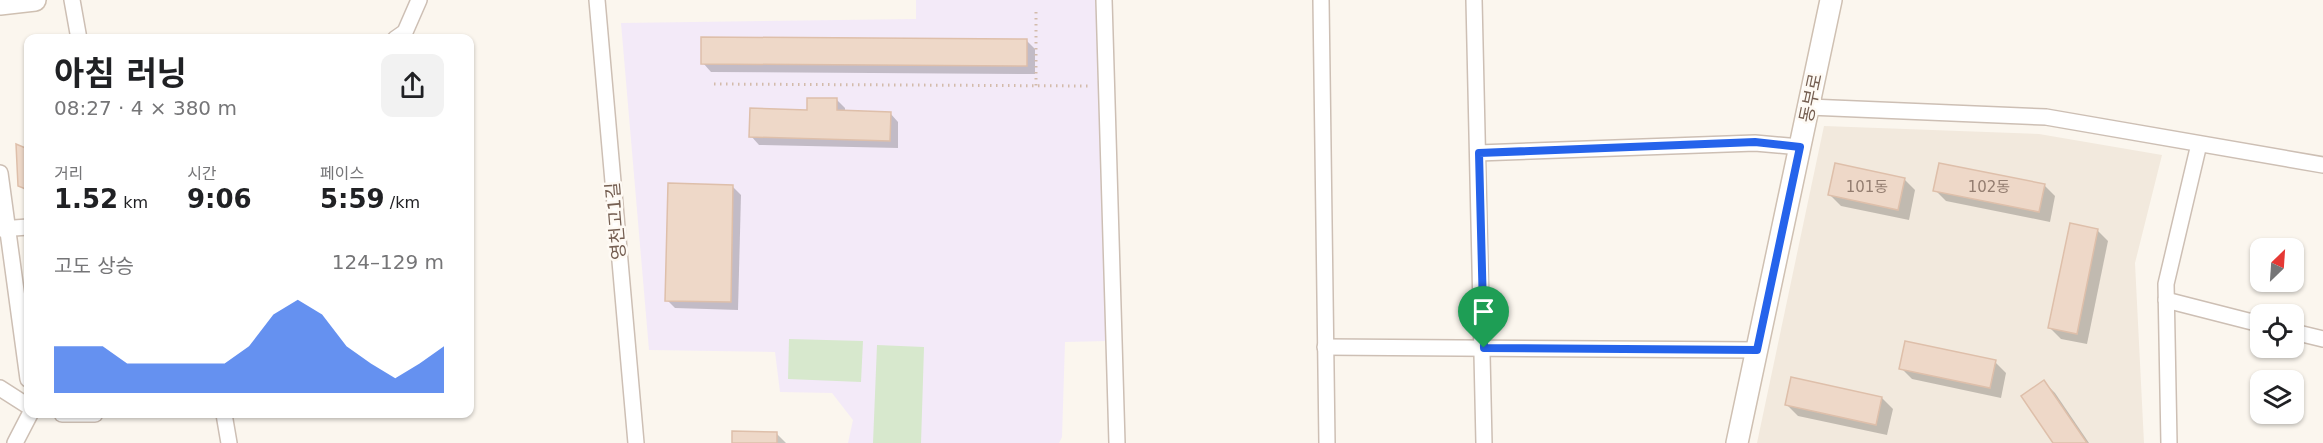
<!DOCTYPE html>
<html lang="ko">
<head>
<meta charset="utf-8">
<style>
	:root { --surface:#fff; --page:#f2f2f2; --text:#202124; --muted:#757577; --accent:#2563eb }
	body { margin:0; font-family:"DejaVu Sans","Noto Sans KR",sans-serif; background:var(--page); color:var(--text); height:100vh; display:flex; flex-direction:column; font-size:22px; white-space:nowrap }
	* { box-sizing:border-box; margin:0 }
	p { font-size:20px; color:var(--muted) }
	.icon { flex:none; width:33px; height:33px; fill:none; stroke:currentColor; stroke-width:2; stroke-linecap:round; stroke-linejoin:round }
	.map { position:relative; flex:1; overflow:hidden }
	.panel { position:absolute; left:24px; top:34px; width:450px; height:384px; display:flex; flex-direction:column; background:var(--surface); border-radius:12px; box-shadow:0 2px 4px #0004 }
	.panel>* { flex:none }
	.needle { width:39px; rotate:25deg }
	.fabs { position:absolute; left:2250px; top:238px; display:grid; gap:12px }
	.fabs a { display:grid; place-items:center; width:54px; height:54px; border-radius:12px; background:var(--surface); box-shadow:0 2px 4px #0004; font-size:30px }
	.pin { position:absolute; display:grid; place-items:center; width:51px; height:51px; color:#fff; margin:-62px -26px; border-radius:50% 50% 50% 0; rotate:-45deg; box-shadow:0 0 6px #0007 }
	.pin .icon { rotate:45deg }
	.round { display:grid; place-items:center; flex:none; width:63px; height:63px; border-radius:12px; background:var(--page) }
	.headline { display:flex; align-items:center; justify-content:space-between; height:102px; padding:0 30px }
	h1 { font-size:33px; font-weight:700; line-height:45px }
	.stats { display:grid; grid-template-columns:repeat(3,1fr); gap:9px; height:102px; padding:6px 30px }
	.stats div { display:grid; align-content:center }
	.stats b { font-size:26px; font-weight:700 }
	.stats small { font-size:16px; font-weight:400 }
	.stats p { font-size:16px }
	.chart { height:168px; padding:12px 30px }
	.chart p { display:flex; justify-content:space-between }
	.chart svg { width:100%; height:108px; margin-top:6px; fill:var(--accent); opacity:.7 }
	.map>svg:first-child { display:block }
</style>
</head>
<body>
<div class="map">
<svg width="2323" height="443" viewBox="0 0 2323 443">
	<rect width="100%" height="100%" fill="#fbf6ee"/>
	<path fill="#f2e9dd" d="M1824,126L2039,134L2162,155L2135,263L2144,443H1757Z"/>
	<path fill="#f3eaf8" d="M916,0H1101L1107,341L1065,342L1062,437L1059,443H848L853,420L832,393L780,392L775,352L649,350L621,23L916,19Z"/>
	<g fill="#d7e8cd">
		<path d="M789,339L863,341L861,382L788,379Z"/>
		<path d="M877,345L924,347L921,443H873Z"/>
	</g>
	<g fill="#0003">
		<path d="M1026,40L1035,49V74L711,72L703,63Z"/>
		<path d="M837,100L845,108V112L890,113L898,122V148L759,145L751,136Z"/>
		<path d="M17,146L28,150V194L20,185Z"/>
		<path d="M1904,179L1915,190L1909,220L1841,206L1830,195Z"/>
		<path d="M2044,185L2055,196L2050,222L1946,201L1935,190Z"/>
		<path d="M733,187L741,195L738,310L675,308L667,300Z"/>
		<path d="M2097,230L2108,241L2087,344L2061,339L2050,328Z"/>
		<path d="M1995,362L2006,373L2001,398L1912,379L1901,368Z"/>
		<path d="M2044,382L2055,393L2089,443H2054Z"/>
		<path d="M1882,398L1893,409L1887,435L1798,416L1787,405Z"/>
		<path d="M777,434L786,443H733Z"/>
	</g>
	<g fill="#eed8c8" stroke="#debfaa" stroke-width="1.5">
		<path d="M701,37L1027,39V66L701,64Z"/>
		<path d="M807,98H837V110L891,112L890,141L749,137L750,108L807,110Z"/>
		<path d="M16,144L28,149V190L18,186Z"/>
		<path d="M1835,163L1905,178L1898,210L1828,195Z"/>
		<path d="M1939,163L2045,184L2039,212L1933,191Z"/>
		<path d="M668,183L733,185L731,302L665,301Z"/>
		<path d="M2070,223L2098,229L2077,334L2048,328Z"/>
		<path d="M1905,341L1996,360L1990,388L1899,369Z"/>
		<path d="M1791,377L1882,397L1876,425L1785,405Z"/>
		<path d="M2044,380L2087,443H2053L2021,396Z"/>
		<path d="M732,431L777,432V443H732Z"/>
	</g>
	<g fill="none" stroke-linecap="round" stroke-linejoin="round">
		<defs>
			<g id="street">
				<path d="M72,0L79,39"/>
				<path d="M597,0L636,443"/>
				<path d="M1104,0L1117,443"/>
				<path d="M1321,0L1327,443"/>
				<path d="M1474,0L1484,443"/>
				<path d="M395,39L405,32L419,0"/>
				<path d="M1809,107L2046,117L2323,165"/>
				<path d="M1478,153L1755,143L1800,147"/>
				<path d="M0,173L28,379"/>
				<path d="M0,229L28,227"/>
				<path d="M2166,300L2260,324"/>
				<path d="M2294,332L2323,339"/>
				<path d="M1325,347L1757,350"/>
				<path d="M0,388L28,406"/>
				<path d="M62,414H95"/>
				<path d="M224,414L229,443"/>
				<path d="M15,443L30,414"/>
				<path d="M2169,443L2166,284L2199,144"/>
			</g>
			<g id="secondary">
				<path d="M0,4L35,0"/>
				<path d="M1737,443L1831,0"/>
			</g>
		</defs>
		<use href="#street" stroke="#cdbfb4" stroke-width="18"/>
		<use href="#secondary" stroke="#cfc0b2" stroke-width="24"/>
		<g stroke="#d3bbab" stroke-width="3" stroke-dasharray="1.5 4.5" stroke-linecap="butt">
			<path d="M1036,12V86"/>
			<path d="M714,84L1090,86"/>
		</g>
		<use href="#street" stroke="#fff" stroke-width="15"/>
		<use href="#secondary" stroke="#fff" stroke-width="21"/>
	</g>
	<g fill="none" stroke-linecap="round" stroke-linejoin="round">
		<defs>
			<path id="route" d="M1755,142L1800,147L1757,350L1484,348L1479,153Z"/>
		</defs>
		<use href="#route" stroke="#fff" stroke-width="12"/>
		<use href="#route" stroke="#2563eb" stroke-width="8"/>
	</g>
	<g text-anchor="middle" stroke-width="5" stroke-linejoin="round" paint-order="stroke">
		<g font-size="15" fill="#937d70">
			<text x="1867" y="192">101동</text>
			<text x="1989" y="192">102동</text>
		</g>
		<g font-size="18" fill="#755f52" stroke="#fefaf4">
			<text transform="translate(1811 98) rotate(-78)" y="6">동부로</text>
			<text transform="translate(616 221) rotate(-95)" y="6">영천고1길</text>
		</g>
	</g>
</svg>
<div class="fabs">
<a><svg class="needle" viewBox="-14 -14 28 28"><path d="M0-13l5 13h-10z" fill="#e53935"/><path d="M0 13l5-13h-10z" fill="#757577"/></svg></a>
<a><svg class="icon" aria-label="locate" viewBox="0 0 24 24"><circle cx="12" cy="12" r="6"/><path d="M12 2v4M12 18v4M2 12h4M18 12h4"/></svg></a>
<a><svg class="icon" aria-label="layers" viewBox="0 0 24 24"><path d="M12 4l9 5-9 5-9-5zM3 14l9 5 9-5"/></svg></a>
</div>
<div class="pin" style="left:1484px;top:348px;background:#1e9e55"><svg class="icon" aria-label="arrive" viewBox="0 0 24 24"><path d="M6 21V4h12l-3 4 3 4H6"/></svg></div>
<section class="panel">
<div class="headline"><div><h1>아침 러닝</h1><p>08:27 · 4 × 380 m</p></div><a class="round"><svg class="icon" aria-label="share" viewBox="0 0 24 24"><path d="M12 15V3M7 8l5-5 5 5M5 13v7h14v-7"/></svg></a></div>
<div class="stats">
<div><p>거리</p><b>1.52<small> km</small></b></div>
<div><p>시간</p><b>9:06</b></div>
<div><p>페이스</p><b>5:59<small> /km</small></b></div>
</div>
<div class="chart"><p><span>고도 상승</span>124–129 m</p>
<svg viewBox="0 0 160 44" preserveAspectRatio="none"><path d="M0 44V25L10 25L20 25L30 32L40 32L50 32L60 32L70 32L80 25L90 12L100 6L110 12L120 25L130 32L140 38L150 32L160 25V44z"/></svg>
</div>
</section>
</div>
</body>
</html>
